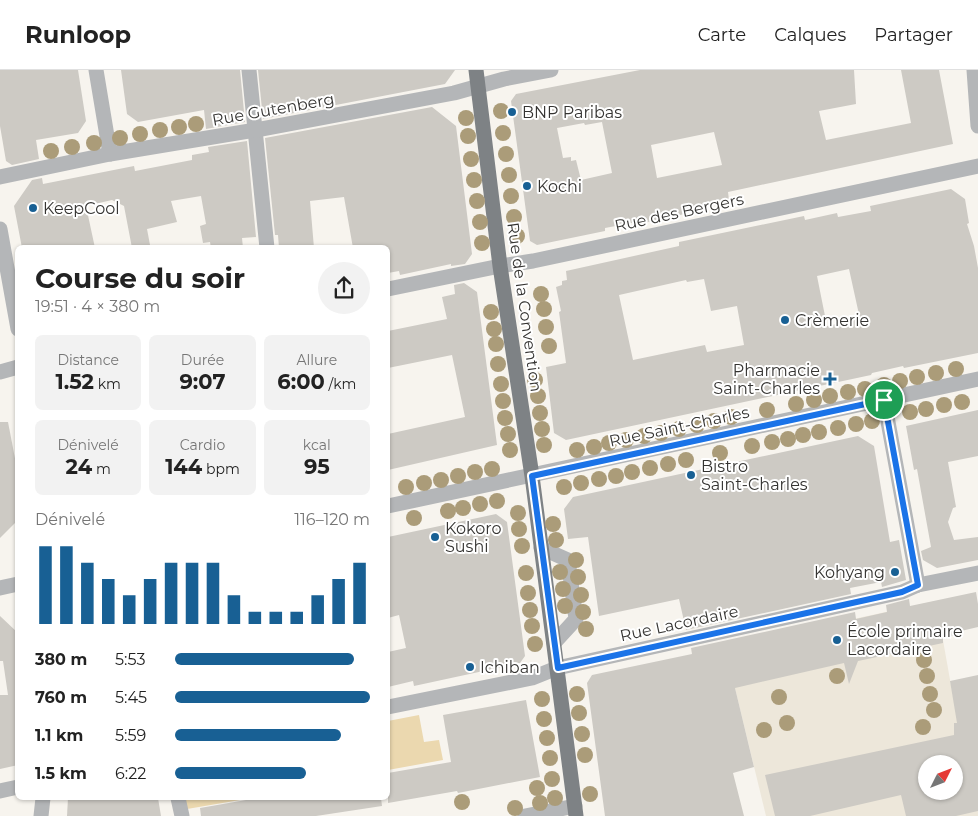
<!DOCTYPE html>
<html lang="fr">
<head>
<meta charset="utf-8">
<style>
	:root { --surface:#fff; --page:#f2f2f2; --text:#222; --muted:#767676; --line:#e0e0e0; --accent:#186094 }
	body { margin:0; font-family:Montserrat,sans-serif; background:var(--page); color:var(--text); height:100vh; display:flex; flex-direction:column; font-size:19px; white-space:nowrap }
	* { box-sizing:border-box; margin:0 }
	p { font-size:16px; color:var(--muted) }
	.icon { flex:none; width:28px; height:28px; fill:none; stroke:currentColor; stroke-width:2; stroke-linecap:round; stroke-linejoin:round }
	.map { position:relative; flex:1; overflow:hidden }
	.side { position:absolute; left:15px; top:175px; width:375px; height:555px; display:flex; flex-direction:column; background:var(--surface); border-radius:8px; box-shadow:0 1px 4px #0004 }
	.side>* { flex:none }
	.needle { width:32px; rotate:48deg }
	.buttons { position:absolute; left:918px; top:685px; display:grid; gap:10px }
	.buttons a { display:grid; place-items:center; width:45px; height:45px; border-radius:50%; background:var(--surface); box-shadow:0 1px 4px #0004; font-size:25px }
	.pin { position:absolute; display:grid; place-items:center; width:42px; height:42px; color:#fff; margin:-21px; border:2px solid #fff; border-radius:50%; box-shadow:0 1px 5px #0007 }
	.round { display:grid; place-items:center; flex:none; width:52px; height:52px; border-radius:26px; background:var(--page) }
	.head { display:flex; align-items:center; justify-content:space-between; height:85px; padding:0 20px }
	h1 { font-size:28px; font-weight:700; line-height:38px }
	.metrics { display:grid; grid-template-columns:repeat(3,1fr); gap:8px; height:85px; padding:5px 20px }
	.metrics div { display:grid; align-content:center; border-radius:8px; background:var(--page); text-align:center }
	.metrics b { font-size:21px; font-weight:700 }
	.metrics small { font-size:14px; font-weight:400 }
	.metrics p { font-size:14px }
	.chart { height:140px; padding:10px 20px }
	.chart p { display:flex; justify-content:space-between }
	.chart svg { width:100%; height:90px; margin-top:5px; stroke:var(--accent); stroke-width:6 }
	ul { padding:0 20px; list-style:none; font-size:16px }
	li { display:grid; grid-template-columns:80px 60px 1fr; align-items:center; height:38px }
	li i { height:12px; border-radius:6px; background:var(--accent) }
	header { display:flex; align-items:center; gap:30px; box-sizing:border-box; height:70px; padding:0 25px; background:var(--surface); border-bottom:1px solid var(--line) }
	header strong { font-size:24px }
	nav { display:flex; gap:28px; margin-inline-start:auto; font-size:18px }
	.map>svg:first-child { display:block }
</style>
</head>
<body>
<header>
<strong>Runloop</strong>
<nav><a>Carte</a><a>Calques</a><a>Partager</a></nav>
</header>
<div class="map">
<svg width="978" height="746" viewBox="0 0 978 746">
	<rect width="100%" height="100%" fill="#f7f4ee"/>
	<path fill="#ede7da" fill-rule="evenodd" d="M936,531L957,649H978V746H766L725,577ZM926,694H954V721H926Z"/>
	<g fill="#ebd8af">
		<path d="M419,645L424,672L439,670L443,690L388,700V651Z"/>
		<path d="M184,728H252L187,739Z"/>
	</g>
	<g fill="#cdcac4" fill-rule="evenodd">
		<path d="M0,0H78L86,51L78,63L36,70L39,89L12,95L6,91L0,56Z"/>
		<path d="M121,0H240L245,52L206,59L204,40L138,52L127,44Z"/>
		<path d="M258,0H455L445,14L263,49Z"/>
		<path d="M640,0H854L856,34L819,41L826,70L911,53L901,0H939L953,74L728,122L729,130L689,139V143L648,152L637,154V152L605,158V161L537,175L530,171L511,31L516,24ZM602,52L612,103L581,110L576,90L571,91V87L563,88L557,58L584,53L585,55ZM714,62L722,95L657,108L651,75Z"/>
		<path d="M432,37L456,56L472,184L465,194L451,196V194L400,205L399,201L388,203V178H353L344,127L310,131L314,178H279L278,165H275L265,68Z"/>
		<path d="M247,71L256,167L242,168L243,178H211L210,172L203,173L200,156L206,154L201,126L171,131L177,152L147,159L150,175L132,178L124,136L112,130L86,136L95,178H22L14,136L32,110L42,108L43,114L134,96L135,101L192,90V85L209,82L208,77Z"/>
		<path d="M951,119L965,129L969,153L967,154L974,176L978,198V283L904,298L903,296L872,303L871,305L566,370L554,363L546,297L566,293L559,242L561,241L556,217L562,215V211L567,210L566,201L679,176V172L804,146L805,150L837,143L838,147L871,141L870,136ZM849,199L860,249L827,256L817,206ZM704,209L711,241L737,236L744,275L707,282L705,275L633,290L619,225L686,210L687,212Z"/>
		<path d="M464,213L477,222L497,375L388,400V364L465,347L452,285L388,298V261L447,249L442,227L455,224L454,215Z"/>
		<path d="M978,340V386L948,392L956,437L953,438L948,452L954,470L978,467V490L937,498L923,490L921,481L931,477L917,399L914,400L906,356Z"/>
		<path d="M0,352H8L18,404V450L0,468Z"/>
		<path d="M858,366L874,376L890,472L899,470L906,510L882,517L881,512L850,518L851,524L686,560L679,529L599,546L588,467L568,469L564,439L573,427Z"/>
		<path d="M496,444L507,452L525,586L520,593L414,616L413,611L388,617V582L406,578L399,545L388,548V467Z"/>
		<path d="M976,522L978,534V557L961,561L962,564L943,568V573L858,591L849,614L844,593L735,618L754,697L733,703L744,746H605L587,613L592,605L692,584L691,578L855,542L856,549L887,542L886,535L909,529L910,536Z"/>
		<path d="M0,546L18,563V695L0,699V625H8L3,591H0Z"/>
		<path d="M978,605V741L956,746H906L901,725L810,746H775L765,705L954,665V653H957L950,611ZM926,694H954V721H926Z"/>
		<path d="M526,630L540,707L458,723L457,721L388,733V703L451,692L443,645Z"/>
		<path d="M68,728H158L161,746H67Z"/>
		<path d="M257,728H381L382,736L316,746H201L200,738Z"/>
	</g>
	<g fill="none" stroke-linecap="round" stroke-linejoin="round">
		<g stroke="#b4b6b8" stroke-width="15">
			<path d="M96,0L110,84"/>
			<path d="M249,0L267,178"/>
			<path d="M974,0L978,56"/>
			<path d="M0,107L110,84L256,60L454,23L504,9L551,0"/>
			<path d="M0,159L18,259"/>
			<path d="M388,219L500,196L533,191L978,96"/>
			<path d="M0,302L18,297"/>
			<path d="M884,330L918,515"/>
			<path d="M388,436L978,309"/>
			<path d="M541,478L568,490L576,549L554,573"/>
			<path d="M0,518L18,514"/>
			<path d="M388,637L532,608L557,598L902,522L918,515L978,503"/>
			<path d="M0,721L18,717"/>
			<path d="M178,728L182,746"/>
			<path d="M41,746L43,728"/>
			<path d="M525,746L575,736"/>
		</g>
		<path stroke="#7e8285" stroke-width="15" d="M476,0L500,196L532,406L576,746"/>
	</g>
	<g fill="#ab9c79">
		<circle cx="501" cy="41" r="8"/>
		<circle cx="466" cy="48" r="8"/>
		<circle cx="196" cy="54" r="8"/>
		<circle cx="179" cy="57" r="8"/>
		<circle cx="160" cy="60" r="8"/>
		<circle cx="503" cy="63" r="8"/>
		<circle cx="140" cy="64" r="8"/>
		<circle cx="468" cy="66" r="8"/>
		<circle cx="120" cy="68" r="8"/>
		<circle cx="94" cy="73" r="8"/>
		<circle cx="72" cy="77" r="8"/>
		<circle cx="51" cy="81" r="8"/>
		<circle cx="506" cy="84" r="8"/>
		<circle cx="471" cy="89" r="8"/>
		<circle cx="509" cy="105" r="8"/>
		<circle cx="474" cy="110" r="8"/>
		<circle cx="511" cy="126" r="8"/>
		<circle cx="477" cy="131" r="8"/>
		<circle cx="514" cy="147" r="8"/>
		<circle cx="480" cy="152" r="8"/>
		<circle cx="517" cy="166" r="8"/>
		<circle cx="482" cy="173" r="8"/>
		<circle cx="541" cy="224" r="8"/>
		<circle cx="544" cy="239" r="8"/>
		<circle cx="491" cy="242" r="8"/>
		<circle cx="546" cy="257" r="8"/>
		<circle cx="494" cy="259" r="8"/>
		<circle cx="496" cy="274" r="8"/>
		<circle cx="549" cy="276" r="8"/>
		<circle cx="498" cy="294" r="8"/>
		<circle cx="956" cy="299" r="8"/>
		<circle cx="936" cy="303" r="8"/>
		<circle cx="917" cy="307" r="8"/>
		<circle cx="535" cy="310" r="8"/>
		<circle cx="900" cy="311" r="8"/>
		<circle cx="501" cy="314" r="8"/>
		<circle cx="884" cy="315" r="8"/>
		<circle cx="865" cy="319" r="8"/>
		<circle cx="848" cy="322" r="8"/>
		<circle cx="538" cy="326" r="8"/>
		<circle cx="830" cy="326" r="8"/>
		<circle cx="814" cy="330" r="8"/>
		<circle cx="503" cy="331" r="8"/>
		<circle cx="962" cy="332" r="8"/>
		<circle cx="796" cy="334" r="8"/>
		<circle cx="944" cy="335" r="8"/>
		<circle cx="926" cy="339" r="8"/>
		<circle cx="767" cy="340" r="8"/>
		<circle cx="910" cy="342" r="8"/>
		<circle cx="540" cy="343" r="8"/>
		<circle cx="731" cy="347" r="8"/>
		<circle cx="505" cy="348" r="8"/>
		<circle cx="714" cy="351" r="8"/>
		<circle cx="872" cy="351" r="8"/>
		<circle cx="856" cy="354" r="8"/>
		<circle cx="697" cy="355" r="8"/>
		<circle cx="838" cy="358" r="8"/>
		<circle cx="542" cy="359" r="8"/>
		<circle cx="679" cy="359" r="8"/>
		<circle cx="819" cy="362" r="8"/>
		<circle cx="661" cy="363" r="8"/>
		<circle cx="508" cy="364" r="8"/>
		<circle cx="803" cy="365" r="8"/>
		<circle cx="644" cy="366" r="8"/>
		<circle cx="788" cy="369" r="8"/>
		<circle cx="626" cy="370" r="8"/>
		<circle cx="772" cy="372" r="8"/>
		<circle cx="609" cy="373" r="8"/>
		<circle cx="544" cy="375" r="8"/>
		<circle cx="752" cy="376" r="8"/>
		<circle cx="594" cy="377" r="8"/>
		<circle cx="510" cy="380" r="8"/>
		<circle cx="577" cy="380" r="8"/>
		<circle cx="720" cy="383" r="8"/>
		<circle cx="686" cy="390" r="8"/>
		<circle cx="668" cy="394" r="8"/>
		<circle cx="650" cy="398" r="8"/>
		<circle cx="492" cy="399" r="8"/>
		<circle cx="475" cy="402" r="8"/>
		<circle cx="632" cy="402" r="8"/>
		<circle cx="458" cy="406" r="8"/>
		<circle cx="616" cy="406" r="8"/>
		<circle cx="599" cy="409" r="8"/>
		<circle cx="441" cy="410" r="8"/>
		<circle cx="424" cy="413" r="8"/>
		<circle cx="581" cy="413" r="8"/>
		<circle cx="406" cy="417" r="8"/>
		<circle cx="564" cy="417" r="8"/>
		<circle cx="497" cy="431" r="8"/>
		<circle cx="480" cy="434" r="8"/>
		<circle cx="463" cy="438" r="8"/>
		<circle cx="448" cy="441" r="8"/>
		<circle cx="518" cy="443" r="8"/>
		<circle cx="414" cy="448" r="8"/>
		<circle cx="553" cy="454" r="8"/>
		<circle cx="519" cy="459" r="8"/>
		<circle cx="556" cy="470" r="8"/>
		<circle cx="522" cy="476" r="8"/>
		<circle cx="576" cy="490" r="8"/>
		<circle cx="560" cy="502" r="8"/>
		<circle cx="526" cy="503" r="8"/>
		<circle cx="578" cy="507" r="8"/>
		<circle cx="563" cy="519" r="8"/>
		<circle cx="528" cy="523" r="8"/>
		<circle cx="581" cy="525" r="8"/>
		<circle cx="565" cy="536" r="8"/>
		<circle cx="530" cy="540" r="8"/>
		<circle cx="583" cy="542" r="8"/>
		<circle cx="532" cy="556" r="8"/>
		<circle cx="586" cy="559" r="8"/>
		<circle cx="535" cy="574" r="8"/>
		<circle cx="924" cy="590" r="8"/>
		<circle cx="837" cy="606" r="8"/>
		<circle cx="927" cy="606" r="8"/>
		<circle cx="577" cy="624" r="8"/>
		<circle cx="930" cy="624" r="8"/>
		<circle cx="779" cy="627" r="8"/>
		<circle cx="542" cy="629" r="8"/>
		<circle cx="934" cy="640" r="8"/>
		<circle cx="579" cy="643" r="8"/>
		<circle cx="544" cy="649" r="8"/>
		<circle cx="787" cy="653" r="8"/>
		<circle cx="923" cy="657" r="8"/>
		<circle cx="764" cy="660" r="8"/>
		<circle cx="582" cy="664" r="8"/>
		<circle cx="547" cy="668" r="8"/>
		<circle cx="585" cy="685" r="8"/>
		<circle cx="550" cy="688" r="8"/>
		<circle cx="552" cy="709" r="8"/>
		<circle cx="537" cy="718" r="8"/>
		<circle cx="590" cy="724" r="8"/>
		<circle cx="555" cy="728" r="8"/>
		<circle cx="462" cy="732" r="8"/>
		<circle cx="540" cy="733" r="8"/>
		<circle cx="515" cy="738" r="8"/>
	</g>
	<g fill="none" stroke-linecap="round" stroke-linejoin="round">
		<defs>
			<path id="route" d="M884,330L918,515L902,522L558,598L532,406Z"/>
		</defs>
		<use href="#route" stroke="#fff" stroke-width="10"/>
		<use href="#route" stroke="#1a73e8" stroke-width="6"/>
	</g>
	<g fill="#186094" stroke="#fff" stroke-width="2">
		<circle cx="512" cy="42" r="5"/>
		<circle cx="527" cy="116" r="5"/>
		<circle cx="33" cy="138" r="5"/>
		<circle cx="785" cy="250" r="5"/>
		<path d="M827.5 301.5h5v5h5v5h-5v5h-5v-5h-5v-5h5z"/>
		<circle cx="691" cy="405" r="5"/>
		<circle cx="435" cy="467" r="5"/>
		<circle cx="895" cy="502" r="5"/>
		<circle cx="837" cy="570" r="5"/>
		<circle cx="470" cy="597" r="5"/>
	</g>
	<g text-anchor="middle" stroke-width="4" stroke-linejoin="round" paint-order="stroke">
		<g font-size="16" fill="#353432" stroke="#fff">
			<text transform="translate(273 39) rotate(-10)" y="6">Rue Gutenberg</text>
			<text transform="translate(679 142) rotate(-12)" y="6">Rue des Bergers</text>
			<text transform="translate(525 237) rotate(82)" y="6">Rue de la Convention</text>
			<text transform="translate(679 356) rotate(-12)" y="6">Rue Saint-Charles</text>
			<text transform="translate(679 553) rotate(-12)" y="6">Rue Lacordaire</text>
		</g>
		<g font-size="16" fill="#353432" stroke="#fff" text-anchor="start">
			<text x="522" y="48">BNP Paribas</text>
			<text x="537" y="122">Kochi</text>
			<text x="43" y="144">KeepCool</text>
			<text x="795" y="256">Crèmerie</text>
			<text x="820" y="306" text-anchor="end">Pharmacie<tspan x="820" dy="18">Saint-Charles</tspan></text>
			<text x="701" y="402">Bistro<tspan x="701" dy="18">Saint-Charles</tspan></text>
			<text x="445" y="464">Kokoro<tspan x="445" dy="18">Sushi</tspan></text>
			<text x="885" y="508" text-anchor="end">Kohyang</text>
			<text x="847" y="567">École primaire<tspan x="847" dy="18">Lacordaire</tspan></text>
			<text x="480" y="603">Ichiban</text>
		</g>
	</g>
</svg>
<div class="buttons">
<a><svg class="needle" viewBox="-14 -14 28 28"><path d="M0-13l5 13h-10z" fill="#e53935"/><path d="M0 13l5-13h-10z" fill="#767676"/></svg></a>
</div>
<div class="pin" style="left:884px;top:330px;background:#1e9e55"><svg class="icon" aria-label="arrive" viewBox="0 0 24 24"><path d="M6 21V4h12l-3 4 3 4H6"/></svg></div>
<section class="side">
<div class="head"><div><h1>Course du soir</h1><p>19:51 · 4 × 380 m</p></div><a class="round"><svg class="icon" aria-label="share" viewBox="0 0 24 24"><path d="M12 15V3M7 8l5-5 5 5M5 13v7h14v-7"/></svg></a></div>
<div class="metrics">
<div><p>Distance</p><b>1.52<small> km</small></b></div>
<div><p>Durée</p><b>9:07</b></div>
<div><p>Allure</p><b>6:00<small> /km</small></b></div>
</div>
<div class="metrics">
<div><p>Dénivelé</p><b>24<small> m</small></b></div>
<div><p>Cardio</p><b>144<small> bpm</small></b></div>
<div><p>kcal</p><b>95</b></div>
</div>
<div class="chart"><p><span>Dénivelé</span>116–120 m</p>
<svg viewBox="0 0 160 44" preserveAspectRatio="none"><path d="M5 44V6M15 44V6M25 44V14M35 44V22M45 44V30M55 44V22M65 44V14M75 44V14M85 44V14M95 44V30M105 44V38M115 44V38M125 44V38M135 44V30M145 44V22M155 44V14"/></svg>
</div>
<ul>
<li><b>380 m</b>5:53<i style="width:92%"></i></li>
<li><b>760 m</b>5:45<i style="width:100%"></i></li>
<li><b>1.1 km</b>5:59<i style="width:85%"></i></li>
<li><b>1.5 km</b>6:22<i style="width:67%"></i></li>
</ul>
</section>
</div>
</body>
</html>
